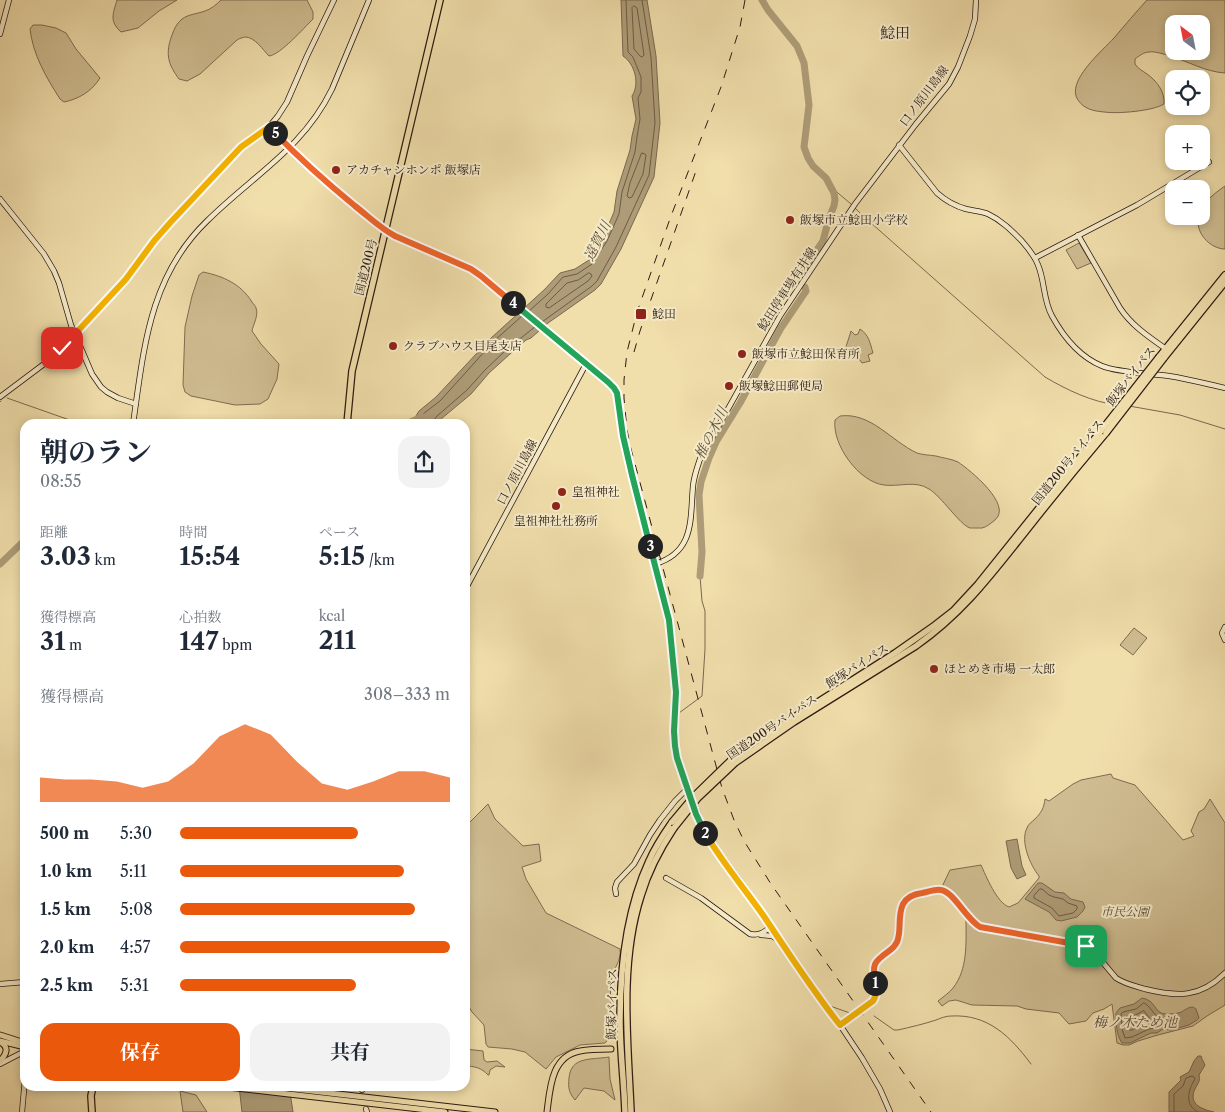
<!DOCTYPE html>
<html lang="ja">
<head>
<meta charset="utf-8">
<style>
	:root { --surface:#fff; --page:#f2f2f3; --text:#1f2937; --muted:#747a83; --accent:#ea580c }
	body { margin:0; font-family:"Libre Caslon Text","Noto Serif JP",serif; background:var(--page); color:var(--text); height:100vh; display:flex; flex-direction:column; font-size:19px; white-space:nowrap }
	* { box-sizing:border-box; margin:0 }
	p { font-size:16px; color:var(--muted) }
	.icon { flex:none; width:28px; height:28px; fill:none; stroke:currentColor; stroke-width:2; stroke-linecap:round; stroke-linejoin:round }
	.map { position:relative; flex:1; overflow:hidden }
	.side { position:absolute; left:20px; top:419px; width:450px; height:672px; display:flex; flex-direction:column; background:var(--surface); border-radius:15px; box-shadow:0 2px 8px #0003 }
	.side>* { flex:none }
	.needle { width:32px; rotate:328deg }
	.fabs { position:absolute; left:1165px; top:15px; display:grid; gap:10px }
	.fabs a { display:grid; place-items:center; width:45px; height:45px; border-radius:10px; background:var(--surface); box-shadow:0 2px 8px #0003; font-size:25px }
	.pin { position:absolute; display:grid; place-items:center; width:42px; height:42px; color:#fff; margin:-21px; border-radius:10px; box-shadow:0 2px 8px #0006 }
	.km { position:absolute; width:25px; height:25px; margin:-12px; border-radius:50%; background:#222; color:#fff; font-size:14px; line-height:25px; text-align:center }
	.round { display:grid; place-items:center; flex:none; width:52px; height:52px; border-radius:15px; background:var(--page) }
	.headline { display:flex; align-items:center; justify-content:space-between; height:85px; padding:0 20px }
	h1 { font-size:28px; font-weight:700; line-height:38px }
	.figures { display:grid; grid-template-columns:repeat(3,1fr); gap:8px; height:85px; padding:5px 20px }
	.figures div { display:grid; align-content:center }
	.figures b { font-size:25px; font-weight:700 }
	.figures small { font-size:14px; font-weight:400 }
	.figures p { font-size:14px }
	.chart { height:140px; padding:10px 20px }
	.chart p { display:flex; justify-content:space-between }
	.chart svg { width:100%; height:90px; margin-top:5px; fill:var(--accent); opacity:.7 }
	.primary-button { display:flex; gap:10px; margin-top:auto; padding:10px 20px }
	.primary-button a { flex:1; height:58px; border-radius:15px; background:var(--accent); color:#fff; font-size:20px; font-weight:700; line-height:58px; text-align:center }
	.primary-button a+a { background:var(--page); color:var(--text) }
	ul { padding:0 20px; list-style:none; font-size:16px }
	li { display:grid; grid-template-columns:80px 60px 1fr; align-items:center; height:38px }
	li i { height:12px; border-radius:6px; background:var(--accent) }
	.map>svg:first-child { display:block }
</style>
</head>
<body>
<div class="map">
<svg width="1225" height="1112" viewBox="0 0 1225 1112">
	<rect width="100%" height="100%" fill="#f0deab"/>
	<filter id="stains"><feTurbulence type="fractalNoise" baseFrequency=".004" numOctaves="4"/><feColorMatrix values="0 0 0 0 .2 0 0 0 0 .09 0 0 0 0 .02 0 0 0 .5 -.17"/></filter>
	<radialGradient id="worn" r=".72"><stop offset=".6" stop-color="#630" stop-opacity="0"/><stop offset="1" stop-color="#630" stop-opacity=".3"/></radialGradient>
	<g fill="#cfbd91" stroke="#7e6c52" fill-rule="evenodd">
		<path d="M117,0H177L159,11L138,28L121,32C109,21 113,14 117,0Z"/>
		<path d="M221,0H307L313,12V19C304,28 280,55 269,56C263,50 255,37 245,37C244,37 238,39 237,40L200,74L187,81L179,79C168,64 165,54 172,35C174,29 177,23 182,19C189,14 197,14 205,11C211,9 216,5 221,0Z"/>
		<path d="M1147,0H1225V73C1206,72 1187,61 1168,55C1162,54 1155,51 1149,52C1144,52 1139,56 1135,59V64C1138,69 1143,71 1147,74C1157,81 1165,92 1164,104C1153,111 1118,114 1104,112C1093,111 1084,109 1078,100C1065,82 1103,50 1114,38C1125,25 1136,12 1147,0ZM1174,24H1201V51H1174Z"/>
		<path d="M33,25H42L56,28L66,33L76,49L100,78C92,91 79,99 64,102L60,99C46,77 33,55 30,29Z"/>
		<path d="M1225,186V249C1210,249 1194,232 1199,216H1201C1201,203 1215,193 1225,186Z"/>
		<path d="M1079,243L1091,263L1077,269L1066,250Z"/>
		<path d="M203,272C223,276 241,284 252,302C253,304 256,306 256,308C259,315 253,325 252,331L261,344L279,364L277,379L268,399L260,404L235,405L191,396L185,392L183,385L185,327L192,296L199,275Z"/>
		<path d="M860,329C869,335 870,343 873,353L868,355L870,361L862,363L854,352L845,350L851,331L855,335L858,334Z"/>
		<path d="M840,416C871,412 891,441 917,453C923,455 930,455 936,456C943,458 952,459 958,462C970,470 1013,505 995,520C991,523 987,527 982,528C979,528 973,528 970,528C960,525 941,496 929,489C915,480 900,487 884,485C859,482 832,445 835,420Z"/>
		<path d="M1134,628L1147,638L1133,655L1120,645Z"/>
		<path d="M1111,774L1113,778L1135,785L1183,840L1194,836L1191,831L1199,812L1204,809L1210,799L1225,823V1005L1207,1016L1193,1026L1158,1035L1138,1041L1129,1045H1123L1117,1043L1112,1004L1104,1009L1093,1013L1086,1021L1069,1024L1059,1013L1026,1009L1017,1006L972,1005L956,1000L949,1001L942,1006L938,1001C943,997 949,993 953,988C968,969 966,943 966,920L950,899L939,893L950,870L981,865C986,876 997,903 1009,907L1018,903L1039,878V876C1030,865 1020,841 1027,828C1028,824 1032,822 1035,819C1041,813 1044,808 1045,799L1049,801L1073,784L1081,780Z"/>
		<path d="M488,804L495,819L523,846L539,844L541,861L522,867L526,879L546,913L620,949C622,960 613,969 611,980C609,997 613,1016 614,1033L605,1043L580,1045L556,1057L546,1069L525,1052L512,1049L488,1047L486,1044L484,1025L472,1012L465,1000V820L469,823Z"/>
		<path d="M465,1049L483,1051L484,1060L487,1062L497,1061L505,1067L496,1066L490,1070L489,1075H488C482,1068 474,1066 465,1066Z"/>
		<path d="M609,1057L610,1079L615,1100L604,1091L584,1088L575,1100C569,1093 568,1088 569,1078C571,1056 591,1060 609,1057Z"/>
		<path d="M180,1091L196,1095L207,1112H183Z"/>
	</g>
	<g fill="#ad9c77" stroke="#79684f">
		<path d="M621,0H647L656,56L660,123L654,177L621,249L601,284L595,290L548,323L531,338L526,340L510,354L489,373L471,394L441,419L437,424H411L419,411L436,397L491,338L544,290L560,273L575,269L589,260L603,238L614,212L617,191L630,150L632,136L636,119L632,96C640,84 635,64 623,56Z"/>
		<path d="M1017,839L1022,866L1026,875L1017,879L1011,868L1006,841Z"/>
		<path d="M1038,883H1042L1055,892L1064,893L1071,899L1083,902L1085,907L1083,911L1077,917L1061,921L1056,920L1049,912L1025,899Z"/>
		<path d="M1142,998C1156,1000 1154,1013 1165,1014C1169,1014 1175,1014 1178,1013C1184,1012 1186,1007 1193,1007L1196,1009L1199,1018L1197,1020L1189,1025L1171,1030L1163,1029L1157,1033H1151L1130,1043H1122C1116,1034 1116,1023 1116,1013L1120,1008L1134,1004Z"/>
		<path d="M1198,1056H1201L1202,1059L1205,1065L1199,1075C1200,1081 1199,1082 1196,1087C1187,1103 1200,1109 1214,1112H1169V1092L1181,1080L1180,1077L1189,1072L1194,1061Z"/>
		<path d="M239,1086H289L293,1112H242Z"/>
	</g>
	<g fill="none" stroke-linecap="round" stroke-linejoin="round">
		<g stroke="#6c5c45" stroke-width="1">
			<path d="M634,6L637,8L644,55L642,57L640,56L634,49L632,8Z"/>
			<path d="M642,153L645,154L646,155L643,174L632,197L629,198L627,196L630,183Z"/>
			<path d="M589,273L591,274L592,276L588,281L549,308L546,307V304L567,283L578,280Z"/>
			<path d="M529,311L548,294L563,277L577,274L592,264L607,241L619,214L622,192L635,152L637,137L640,119L638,98L641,92V77L633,57L628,52L626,0"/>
			<path d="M542,322L592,286L597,281L616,247L649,175L655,123L651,57L642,0"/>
			<path d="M417,424L423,414L440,401L494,341L523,315"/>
			<path d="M434,424V420L437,416L467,390L485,370L506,350L536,326"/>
			<path d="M1040,889H1042L1049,895L1054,897L1063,899L1068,903L1077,906V909L1073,913L1059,916L1052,908L1034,898V896Z"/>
			<path d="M1144,1003C1149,1006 1150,1008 1153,1012C1159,1020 1168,1018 1177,1018L1179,1020L1178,1022L1172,1025H1162L1155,1028L1149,1029L1132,1037L1125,1038L1122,1029L1121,1014L1123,1012L1136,1009Z"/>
			<path d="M1144,1011L1150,1019V1021L1132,1030H1129L1128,1019Z"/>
			<path d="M1174,1112V1094L1183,1086L1186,1078L1192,1076L1194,1077L1195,1079C1188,1090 1184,1105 1198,1112"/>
		</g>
		<g stroke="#79684f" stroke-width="1">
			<path d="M832,188L851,204"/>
			<path d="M854,207L862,215L1045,377C1067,390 1092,402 1117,405"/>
			<path d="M7,398L81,424"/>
			<path d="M0,402L1,401"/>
			<path d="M1129,406L1180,415L1225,429"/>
			<path d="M693,793C690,784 685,775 682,766C677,750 678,731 679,713L702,696L705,649V611L702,601L700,576"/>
			<path d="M697,804L703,819L720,849L756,898L822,995L830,1006L850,1013"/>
			<path d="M874,1016L894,1030H898C911,1027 924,1024 936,1020C941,1018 946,1016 951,1016C988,1014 1010,1036 1031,1064"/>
		</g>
		<g stroke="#ad9c77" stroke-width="7">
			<path d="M762,0L768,10L797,46L804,63L809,105L804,147L808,158L813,166L826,178L834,193L835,200L834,206L829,218L823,241L804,269"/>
			<path d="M406,424L422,417"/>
			<path d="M0,564L25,540"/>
			<path d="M700,576L702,552L699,495L701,482L709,458L716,442L740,403L781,328L806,291L805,287"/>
		</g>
		<defs>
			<g id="secondary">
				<path d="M0,34L9,0"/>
				<path d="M269,127C296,154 325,181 355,206C368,216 380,228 395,236L471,269L480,275L585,362L614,388L617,393L618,399L623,436L632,475L669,620L676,692L675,746L679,767L687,789L701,825L710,841L763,916L820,1000L840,1025L862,1058L880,1089L890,1112"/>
				<path d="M899,145L937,193C946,201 955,206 966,209C974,211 982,211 988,214C1001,220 1011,230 1021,240C1027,247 1035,256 1038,265C1045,281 1043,300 1052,316C1063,336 1080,357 1102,366C1119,373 1150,373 1169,376C1188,379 1207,384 1225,388"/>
				<path d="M0,199L44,254L54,271L59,283L71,325L92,374L101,387L107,392L118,398L136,404"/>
				<path d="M1078,235L1120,308C1132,326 1149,337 1166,349"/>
				<path d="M1035,258L1137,205L1209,162"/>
				<path d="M0,397L52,358L63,348L126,279L153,241L169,224L241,147L269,127L278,116L287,102L307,56L334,0"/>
				<path d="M133,424C144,348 149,277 207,221C252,176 303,149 332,89L369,0"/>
				<path d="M655,564C695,552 690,519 693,486C694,476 697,468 700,459L780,316L855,204L916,124L949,84L958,67L970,36L975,19L976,0"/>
				<path d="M465,590L586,364"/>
				<path d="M1225,627L1222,633L1225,640"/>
				<path d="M666,878L701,898L750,934C759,936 764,932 771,927"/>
				<path d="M616,894L615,888L617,882L634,864L650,835L660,820L675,801L687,789"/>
				<path d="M761,935L772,936L777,939"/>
				<path d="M0,984L25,982"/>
				<path d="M840,1025C850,1017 867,1009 874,1000C881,989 872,977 874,966C876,955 890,953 896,945C898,941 898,935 899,930C900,907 901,896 926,892C932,891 939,888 945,891C948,893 951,897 953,899C962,909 969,921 980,927L1087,946L1094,952L1116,978C1125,984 1135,986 1145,989C1177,997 1200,998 1225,973"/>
				<path d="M0,1064L25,1051"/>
				<path d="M361,1086L362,1090"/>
				<path d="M366,1109L367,1112"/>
				<path d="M22,1112L25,1079"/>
			</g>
			<g id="primary">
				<path d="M0,1035L25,1043"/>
				<path d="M0,1041L25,1047"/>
				<path d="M0,1061C6,1055 10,1047 0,1042"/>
				<path d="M219,1086L445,1112"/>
				<path d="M268,1086L495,1112"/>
				<path d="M547,1112C550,1089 551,1056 580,1051C590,1049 601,1049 611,1049"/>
			</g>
			<g id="highway">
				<path d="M1159,357L1225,275"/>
				<path d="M1164,358L1225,282"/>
				<path d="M347,424L352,371L440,0"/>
				<path d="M731,760L751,745L791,719L895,653L935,625L953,611L978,584L1100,432"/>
				<path d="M735,763L794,722L916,646C963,613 991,575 1026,531C1052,498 1079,465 1106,433"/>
				<path d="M92,1112L91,1096L93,1086"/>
				<path d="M625,1112C624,1082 620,1051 620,1021C620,967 626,911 649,861C655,847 663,835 672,822"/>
				<path d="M631,1112C628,1042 619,964 641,896C648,872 660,849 674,828"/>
			</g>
		</defs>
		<use href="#secondary" stroke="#2c1b13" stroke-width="6"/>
		<use href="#primary" stroke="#2c1b13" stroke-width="7"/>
		<use href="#highway" stroke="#2c1b13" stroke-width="8"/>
		<use href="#secondary" stroke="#f5eac8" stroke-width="4.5"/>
		<use href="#primary" stroke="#f0deab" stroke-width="5"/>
		<use href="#highway" stroke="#f0deab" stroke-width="5.5"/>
		<g stroke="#2c1b13" stroke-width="1" stroke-dasharray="9 9" stroke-linecap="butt">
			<path d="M745,0L740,27L721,87L671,216L637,312L627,352L624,380V398L627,430L631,449L722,788L734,820L744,841L771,884L931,1112"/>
			<path d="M634,352L640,331L697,168"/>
		</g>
		<defs>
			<g id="highway-bridge">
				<path d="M1100,432L1159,357"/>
				<path d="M1106,433L1164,358"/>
				<path d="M672,822L693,797L731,760"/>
				<path d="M674,828L698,798L735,763"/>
			</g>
		</defs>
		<use href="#highway-bridge" stroke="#2c1b13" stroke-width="8" stroke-linecap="butt"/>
		<use href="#highway-bridge" stroke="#f0deab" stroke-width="5.5"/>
	</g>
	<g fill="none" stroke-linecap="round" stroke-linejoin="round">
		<defs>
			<path id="split-1" d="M875,983C872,963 874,962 889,951C892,949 895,946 897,942C902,930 897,917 903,904C907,897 914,894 922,893C928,892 935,889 941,890C954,892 966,919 980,927L1086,946"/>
			<path id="split-2" d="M705,833C722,862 744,888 763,915C788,952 812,990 840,1025L873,1001C877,995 877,990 875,983"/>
			<path id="split-3" d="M650,546L669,620L676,692L674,731L675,746L677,758L696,814L705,833"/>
			<path id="split-4" d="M513,303L608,382L614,388L617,393L623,436L632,475L650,546"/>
			<path id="split-5" d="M275,133C300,159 327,183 355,206C368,216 380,228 395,236L471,269L481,276L513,303"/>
			<path id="split-6" d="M62,348L126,279L154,241L169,224L241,147L269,127L275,133"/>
		</defs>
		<use href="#split-1" stroke="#fff" stroke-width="10"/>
		<use href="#split-2" stroke="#fff" stroke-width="10"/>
		<use href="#split-3" stroke="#fff" stroke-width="10"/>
		<use href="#split-4" stroke="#fff" stroke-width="10"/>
		<use href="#split-5" stroke="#fff" stroke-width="10"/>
		<use href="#split-6" stroke="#fff" stroke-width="10"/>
		<use href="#split-1" stroke="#f0652b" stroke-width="6"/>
		<use href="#split-2" stroke="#f5b400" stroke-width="6"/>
		<use href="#split-3" stroke="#22a559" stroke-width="6"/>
		<use href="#split-4" stroke="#22a559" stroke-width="6"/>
		<use href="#split-5" stroke="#f0652b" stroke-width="6"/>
		<use href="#split-6" stroke="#f5b400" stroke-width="6"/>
	</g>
	<g fill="#8f2418" stroke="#f5eac8" stroke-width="2">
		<circle cx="336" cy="170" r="5"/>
		<circle cx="790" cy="220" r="5"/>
		<rect x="635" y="308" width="12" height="12" rx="2.5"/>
		<circle cx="393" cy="346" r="5"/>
		<circle cx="742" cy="354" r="5"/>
		<circle cx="729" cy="386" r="5"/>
		<circle cx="562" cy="492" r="5"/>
		<circle cx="556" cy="506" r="5"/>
		<circle cx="934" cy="669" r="5"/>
	</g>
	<g text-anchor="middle" stroke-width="4" stroke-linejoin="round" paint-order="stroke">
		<g font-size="12" fill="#2c1b13" stroke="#f5eac8">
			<text transform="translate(924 96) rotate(-53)" y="4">口ノ原川島線</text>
			<text transform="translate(366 267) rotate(-76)" y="4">国道200号</text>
			<text transform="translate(787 289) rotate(-57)" y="4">鯰田停車場有井線</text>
			<text transform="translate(1131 376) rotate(-52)" y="4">飯塚バイパス</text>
			<text transform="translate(1068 462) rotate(-51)" y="4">国道200号バイパス</text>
			<text transform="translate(517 472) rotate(-62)" y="4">口ノ原川島線</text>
			<text transform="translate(857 666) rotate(-32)" y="4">飯塚バイパス</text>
			<text transform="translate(772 727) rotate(-34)" y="4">国道200号バイパス</text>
			<text transform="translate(612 1004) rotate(-89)" y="4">飯塚バイパス</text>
		</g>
		<g font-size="12" fill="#2c1b13" stroke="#f5eac8" text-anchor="start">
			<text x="346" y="174">アカチャンホンポ 飯塚店</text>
			<text x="800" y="224">飯塚市立鯰田小学校</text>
			<text x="652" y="318">鯰田</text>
			<text x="403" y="350">クラブハウス目尾支店</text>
			<text x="752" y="358">飯塚市立鯰田保育所</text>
			<text x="739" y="390">飯塚鯰田郵便局</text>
			<text x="572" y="496">皇祖神社</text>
			<text x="556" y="525" text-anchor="middle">皇祖神社社務所</text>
			<text x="944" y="673">ほとめき市場 一太郎</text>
		</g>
		<g font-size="12" font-style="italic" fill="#5d4c39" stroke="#f5eac8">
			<text x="1125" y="916">市民公園</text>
		</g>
		<g font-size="14" font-style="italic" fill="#604f3b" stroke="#f5eac8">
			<text transform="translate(597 241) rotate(-63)" y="5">遠賀川</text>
			<text transform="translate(711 433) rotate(-63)" y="5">椎の木川</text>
			<text x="1135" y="1027">梅ノ木ため池</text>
		</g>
		<g font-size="15" fill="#2c1b13" stroke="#f5eac8">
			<text x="895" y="38">鯰田</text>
		</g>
	</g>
	<rect width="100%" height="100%" filter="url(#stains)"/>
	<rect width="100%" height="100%" fill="url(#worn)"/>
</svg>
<div class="fabs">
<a><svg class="needle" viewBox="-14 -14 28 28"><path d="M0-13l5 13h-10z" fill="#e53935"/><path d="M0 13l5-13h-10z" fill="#747a83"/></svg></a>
<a><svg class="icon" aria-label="locate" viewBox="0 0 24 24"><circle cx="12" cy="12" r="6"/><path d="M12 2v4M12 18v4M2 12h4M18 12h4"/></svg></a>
<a>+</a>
<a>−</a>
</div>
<div class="pin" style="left:1086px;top:946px;background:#1e9e55"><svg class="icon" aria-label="arrive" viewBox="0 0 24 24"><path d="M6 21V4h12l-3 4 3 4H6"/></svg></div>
<div class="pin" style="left:62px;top:348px;background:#d93025"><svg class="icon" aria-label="check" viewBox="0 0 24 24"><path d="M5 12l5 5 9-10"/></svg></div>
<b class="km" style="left:875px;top:983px">1</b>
<b class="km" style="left:705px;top:833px">2</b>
<b class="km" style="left:650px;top:546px">3</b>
<b class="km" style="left:513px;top:303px">4</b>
<b class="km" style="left:275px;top:133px">5</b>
<section class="side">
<div class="headline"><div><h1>朝のラン</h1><p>08:55</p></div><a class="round"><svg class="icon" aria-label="share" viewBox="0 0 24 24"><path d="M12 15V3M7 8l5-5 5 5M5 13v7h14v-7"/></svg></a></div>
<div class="figures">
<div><p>距離</p><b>3.03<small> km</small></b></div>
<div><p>時間</p><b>15:54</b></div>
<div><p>ペース</p><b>5:15<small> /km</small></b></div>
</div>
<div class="figures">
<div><p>獲得標高</p><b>31<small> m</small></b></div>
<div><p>心拍数</p><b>147<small> bpm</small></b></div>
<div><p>kcal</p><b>211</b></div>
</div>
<div class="chart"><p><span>獲得標高</span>308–333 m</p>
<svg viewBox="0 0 160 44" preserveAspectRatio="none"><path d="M0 44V32L10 33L20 33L30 34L40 37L50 34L60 25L70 12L80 6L90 11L100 24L110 35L120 38L130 34L140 29L150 29L160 32V44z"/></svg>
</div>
<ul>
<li><b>500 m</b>5:30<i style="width:66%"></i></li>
<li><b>1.0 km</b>5:11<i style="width:83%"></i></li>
<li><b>1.5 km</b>5:08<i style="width:87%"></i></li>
<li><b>2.0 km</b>4:57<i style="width:100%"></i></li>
<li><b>2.5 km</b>5:31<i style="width:65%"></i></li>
</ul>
<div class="primary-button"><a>保存</a><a>共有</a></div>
</section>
</div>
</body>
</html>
